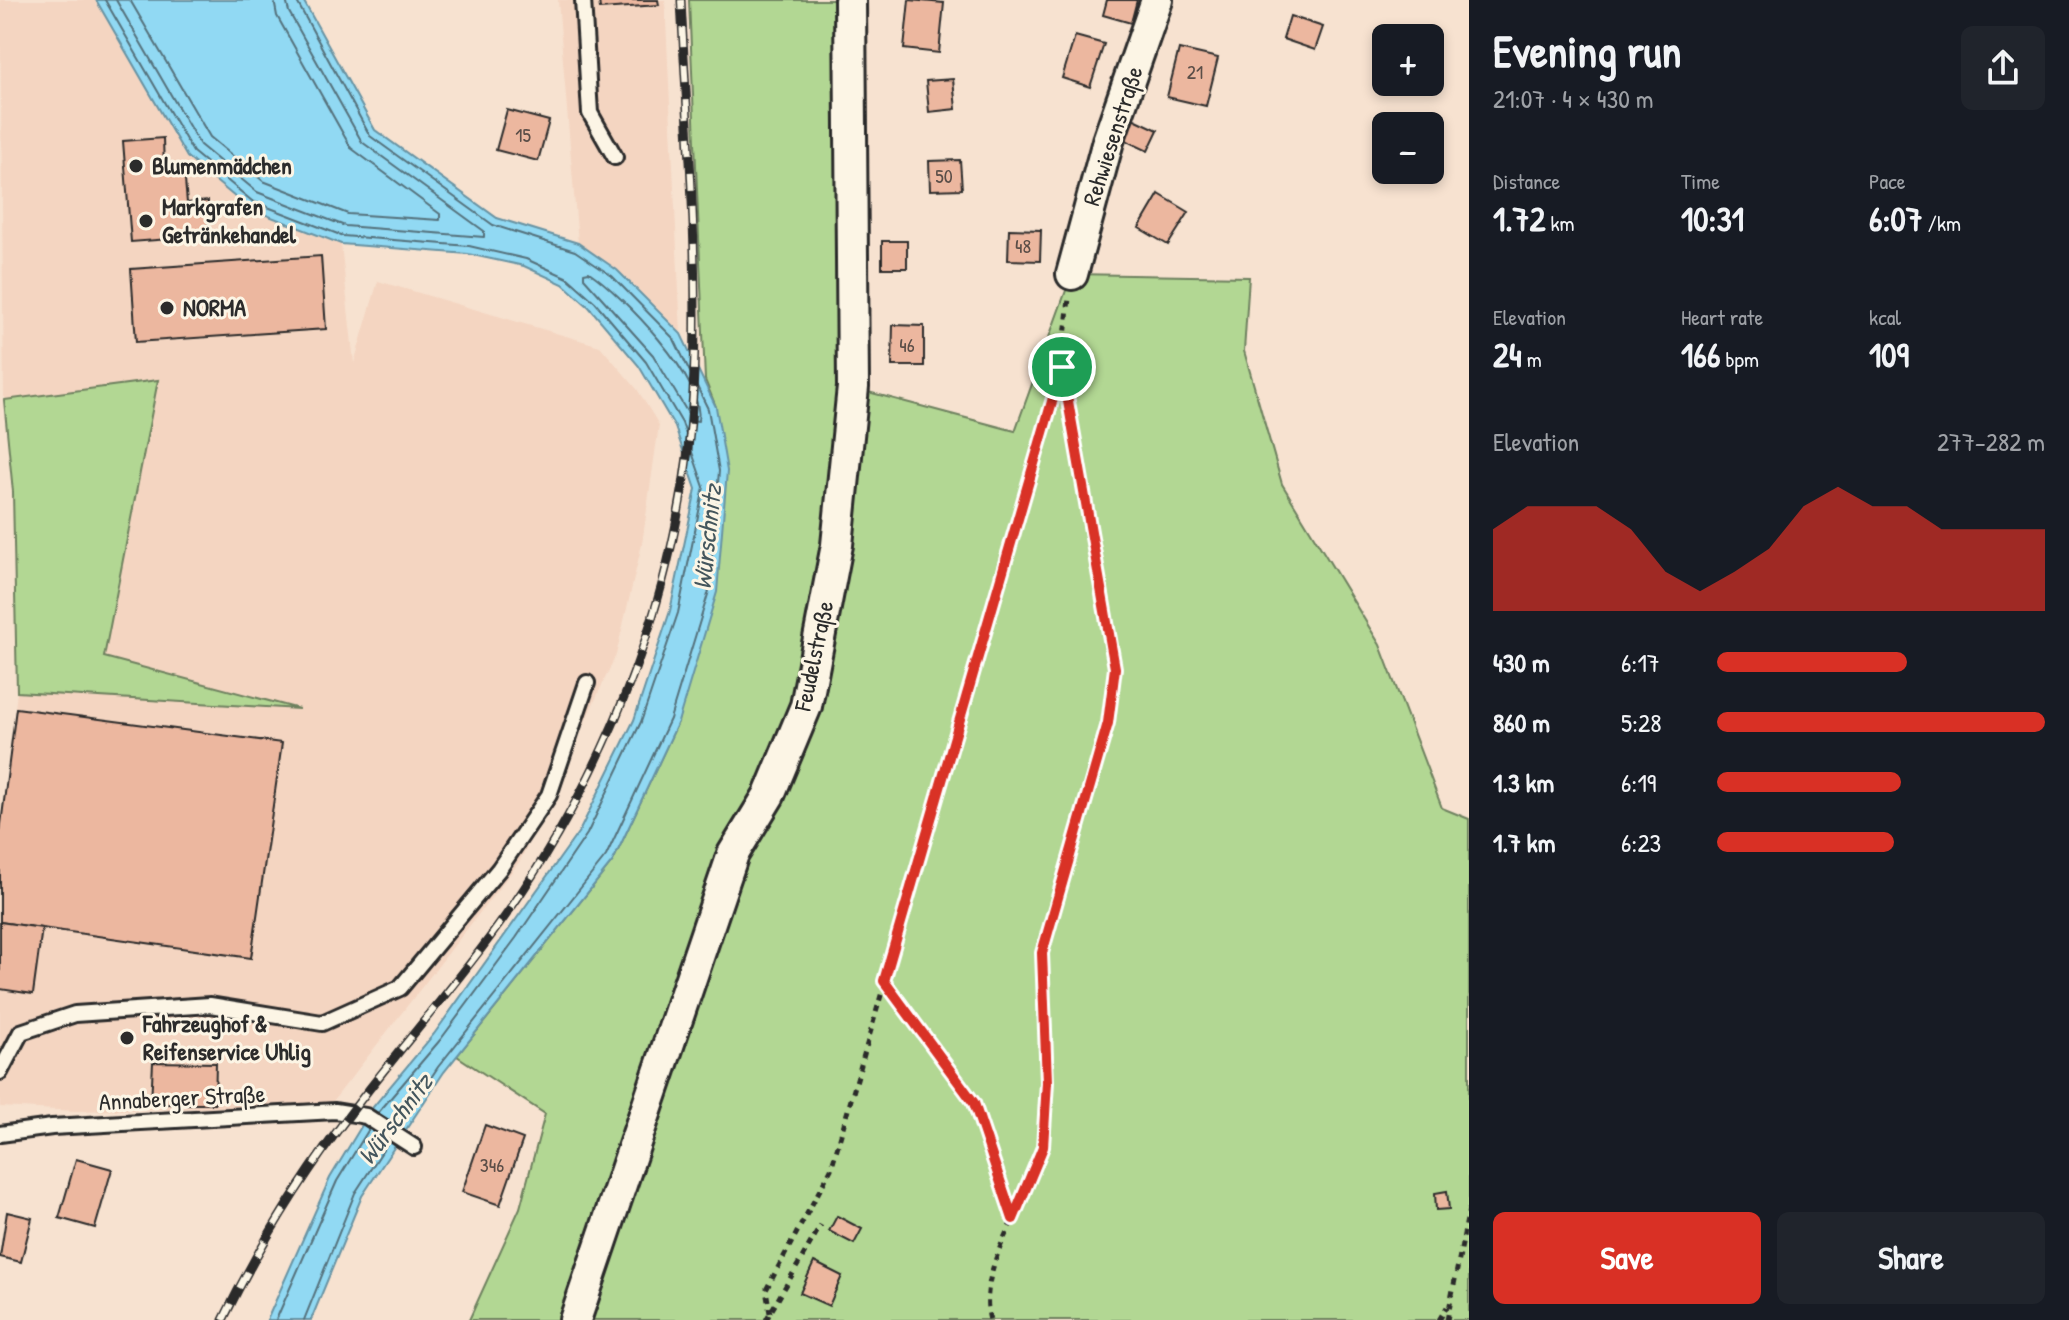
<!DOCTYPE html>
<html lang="en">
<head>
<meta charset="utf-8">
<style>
	:root { --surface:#171b24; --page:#20242c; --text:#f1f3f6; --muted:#9ea1a6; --accent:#d93025 }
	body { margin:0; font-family:"Patrick Hand",sans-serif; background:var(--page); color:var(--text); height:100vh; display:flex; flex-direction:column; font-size:30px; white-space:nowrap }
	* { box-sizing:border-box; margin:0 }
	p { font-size:26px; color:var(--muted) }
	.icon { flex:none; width:44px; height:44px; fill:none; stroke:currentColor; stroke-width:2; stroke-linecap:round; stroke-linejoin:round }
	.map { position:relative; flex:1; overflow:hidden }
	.sheet { display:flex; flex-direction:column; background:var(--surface); width:600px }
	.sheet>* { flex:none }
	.fabs { position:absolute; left:1372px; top:24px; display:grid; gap:16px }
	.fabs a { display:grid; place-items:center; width:72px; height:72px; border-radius:12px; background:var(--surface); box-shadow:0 4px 12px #0003; font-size:40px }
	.pin { position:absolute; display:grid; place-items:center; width:68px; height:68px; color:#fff; margin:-34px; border:4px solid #fff; border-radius:50%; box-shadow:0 2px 8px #0007 }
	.round { display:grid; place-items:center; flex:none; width:84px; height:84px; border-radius:12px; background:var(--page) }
	.summary { display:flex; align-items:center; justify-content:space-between; height:136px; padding:0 24px }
	h1 { font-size:44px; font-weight:700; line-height:60px }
	.stats { display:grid; grid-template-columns:repeat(3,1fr); gap:12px; height:136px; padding:8px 24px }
	.stats div { display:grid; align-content:center }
	.stats b { font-size:34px; font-weight:700 }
	.stats small { font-size:22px; font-weight:400 }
	.stats p { font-size:22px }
	.chart { height:224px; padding:16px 24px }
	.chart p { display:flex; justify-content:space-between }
	.chart svg { width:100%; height:144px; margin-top:8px; fill:var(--accent); opacity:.7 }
	.button { display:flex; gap:16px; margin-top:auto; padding:16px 24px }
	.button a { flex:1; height:92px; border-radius:12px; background:var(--accent); color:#fff; font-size:32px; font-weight:700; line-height:92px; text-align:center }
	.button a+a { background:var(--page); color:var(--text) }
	ul { padding:0 24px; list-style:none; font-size:26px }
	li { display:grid; grid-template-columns:128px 96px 1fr; align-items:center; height:60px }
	li i { height:20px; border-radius:10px; background:var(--accent) }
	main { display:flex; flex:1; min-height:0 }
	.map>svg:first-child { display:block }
</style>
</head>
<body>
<main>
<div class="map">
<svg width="1469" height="1320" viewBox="0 0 1469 1320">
	<rect width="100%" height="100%" fill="#f7e2d0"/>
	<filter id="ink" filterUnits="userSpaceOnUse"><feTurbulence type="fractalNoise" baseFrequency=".0125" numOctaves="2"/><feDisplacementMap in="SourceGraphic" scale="16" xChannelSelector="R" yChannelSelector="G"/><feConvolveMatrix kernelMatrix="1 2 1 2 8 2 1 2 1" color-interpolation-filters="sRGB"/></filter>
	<g filter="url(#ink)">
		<g fill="#f4d5c1">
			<path d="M0,0H96L187,157L248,208L341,244L354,363L378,281L600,346L637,389L659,425L642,544L616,655L520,861L330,1105L76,1111L0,1107V832L17,692L293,708L104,657L158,380L4,400Z"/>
			<path d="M558,0H665L681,334L617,270L578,243Z"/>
		</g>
		<g fill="#b2d793" stroke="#6e815f" stroke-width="2">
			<path d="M689,0H850L853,388L1015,431L1072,274L1249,277L1244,351L1282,484L1380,645L1442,808L1469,819V1320H469L520,1208L545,1114L457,1056L613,861L678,722L716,407L705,380Z"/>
			<path d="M158,380L104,657L299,709L17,692L13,492L4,400Z"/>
		</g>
		<path fill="#91d9f3" stroke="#6893a3" stroke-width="2" d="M96,0H303L375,130L497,218L578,243L617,270L681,334L716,407L727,471L717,592L678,722L613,861L444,1072L362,1196L311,1320H267L330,1178L373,1107L434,1034L580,830L634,720L670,611L696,489L675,427L639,366L589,307L563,284L524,266L468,254L341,244L248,208L187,157Z"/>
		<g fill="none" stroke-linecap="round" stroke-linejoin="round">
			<g stroke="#54717b" stroke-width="2">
				<path d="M105,0L193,152L252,201L343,236L469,246L526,259L568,278L595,302L646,362L682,423L704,487L678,613L641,722L587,834L516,938L441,1039L378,1113"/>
				<path d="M116,0L200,145L257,192L345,226L484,237V231L362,142L289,12L286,0"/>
				<path d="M130,0L210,137L263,181L348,214L440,220V214L351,148L277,16L274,0"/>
				<path d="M296,0L370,136L493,225L575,251L612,276L674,339L708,409L719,471L709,591L670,719L606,856L438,1067L399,1126"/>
				<path d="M589,272C621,294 706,379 698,421L692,420L653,355L584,278V273Z"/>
				<path d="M276,1320L337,1181L369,1129"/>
				<path d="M304,1320L355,1193L389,1141"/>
			</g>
		</g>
		<g fill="#ecb79f" stroke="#2b2b2b" stroke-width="2">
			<path d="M599,0H658L659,5L600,9Z"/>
			<path d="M909,0L944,3L939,53L904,49Z"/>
			<path d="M1107,0H1137L1131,23L1103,15Z"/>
			<path d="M1290,16L1323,27L1315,50L1283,39Z"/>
			<path d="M1075,36L1104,44L1090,87L1062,78Z"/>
			<path d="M1179,49L1218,58L1206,106L1167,97Z"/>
			<path d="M953,79L956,109L929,112L926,81Z"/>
			<path d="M507,110L549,121L538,161L496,150Z"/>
			<path d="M1126,115L1158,130L1148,151L1116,136Z"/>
			<path d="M163,138L164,169H184L187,203L208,201L209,236L131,242L123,141Z"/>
			<path d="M960,160L962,189L930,190L929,161Z"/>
			<path d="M1159,194L1189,212L1168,245L1139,228Z"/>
			<path d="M1009,229L1041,230L1040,261L1008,260Z"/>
			<rect x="882" y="241" width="25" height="27"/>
			<path d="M321,256L326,329L136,342L131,269Z"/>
			<path d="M893,325L924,326V366H892Z"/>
			<path d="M16,708L282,743L251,958L0,922V832Z"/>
			<path d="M0,922L42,928L33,994L0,989Z"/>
			<path d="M153,1062L216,1063L215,1104H151Z"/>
			<path d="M485,1125L523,1139L500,1205L462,1192Z"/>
			<path d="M76,1159L112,1169L95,1228L59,1218Z"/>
			<path d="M1447,1191L1449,1209L1436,1210L1435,1193Z"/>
			<path d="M7,1212L32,1218L21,1262L0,1257Z"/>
			<path d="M837,1216L862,1229L854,1244L829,1231Z"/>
			<path d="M814,1262L842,1276L829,1306L800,1293Z"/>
		</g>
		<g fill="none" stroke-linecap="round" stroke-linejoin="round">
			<defs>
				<g id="service">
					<path d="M583,0L590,113L615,157"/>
					<path d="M0,1072L21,1032L75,1014L210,1005L322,1023L400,988L499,869L549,795L587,683"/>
					<path d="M0,1134L52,1127L335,1111L366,1116L414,1147"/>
				</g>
				<g id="minor">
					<path d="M1072,274L1108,141L1157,0"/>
					<path d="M575,1320L733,854L769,795L806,706L837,545L853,387L850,0"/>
				</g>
			</defs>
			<use href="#service" stroke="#2b2b2b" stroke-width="20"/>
			<use href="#minor" stroke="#2b2b2b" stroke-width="36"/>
			<g stroke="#2b2b2b" stroke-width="5" stroke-dasharray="6 6" stroke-linecap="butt">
				<path d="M884,982L974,1103L1013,1219C999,1248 981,1287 990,1320"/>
				<path d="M1013,1219L1043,1147L1047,1082L1042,953L1108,723L1115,668L1062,368"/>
				<path d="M770,1313L766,1290L831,1169L1062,367L1069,298"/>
				<path d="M766,1320L821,1225"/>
				<path d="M1439,1320L1447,1307"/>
				<path d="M1447,1320L1469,1209"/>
			</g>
			<use href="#service" stroke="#fcf5e5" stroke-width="14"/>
			<use href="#minor" stroke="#fcf5e5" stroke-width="30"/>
			<defs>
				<path id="rail" d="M223,1320C259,1246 303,1175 353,1110C403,1044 459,982 506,915C614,761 682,581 693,393C700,263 687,130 681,0"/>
			</defs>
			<use href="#rail" stroke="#2b2b2b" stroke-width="9"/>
			<use href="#rail" stroke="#fcf5e5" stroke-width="6" stroke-dasharray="18" stroke-linecap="butt"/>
		</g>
	</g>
	<g fill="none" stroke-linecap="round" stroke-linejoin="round" filter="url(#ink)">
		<defs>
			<path id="route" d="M1062,367L1115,668L1108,723L1042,953L1047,1082L1043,1147L1013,1219L974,1103L884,981Z"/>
		</defs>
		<use href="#route" stroke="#fff" stroke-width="16"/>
		<use href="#route" stroke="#d93025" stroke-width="10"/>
	</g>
	<g fill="#2b2b2b" stroke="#fcf5e5" stroke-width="3">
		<circle cx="136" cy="166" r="8"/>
		<circle cx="146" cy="221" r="8"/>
		<circle cx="167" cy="308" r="8"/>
		<circle cx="127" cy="1038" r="8"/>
	</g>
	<g text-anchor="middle" stroke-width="6" stroke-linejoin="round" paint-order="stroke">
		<g font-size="20" fill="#5b4e48">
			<text x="1195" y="79">21</text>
			<text x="523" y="142">15</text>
			<text x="944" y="183">50</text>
			<text x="1023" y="253">48</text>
			<text x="907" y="352">46</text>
			<text x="492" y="1172">346</text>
		</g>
		<g font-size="24" fill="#2b2b2b" stroke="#fcf5e5">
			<text transform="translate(1113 136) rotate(-72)" y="8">Rehwiesenstraße</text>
			<text transform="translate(814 656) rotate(-78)" y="8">Feudelstraße</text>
			<text transform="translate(182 1098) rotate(-3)" y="8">Annaberger Straße</text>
		</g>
		<g font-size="24" font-weight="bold" fill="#2b2b2b" stroke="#fcf5e5" text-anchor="start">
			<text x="152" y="174">Blumenmädchen</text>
			<text x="162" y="215">Markgrafen<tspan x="162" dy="28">Getränkehandel</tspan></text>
			<text x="183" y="316">NORMA</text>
			<text x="143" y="1032">Fahrzeughof &amp;<tspan x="143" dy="28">Reifenservice Uhlig</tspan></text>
		</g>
		<g font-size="26" font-style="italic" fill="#44565d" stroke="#fcf5e5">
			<text transform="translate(707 537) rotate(-84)" y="9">Würschnitz</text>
			<text transform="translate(395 1119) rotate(-53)" y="9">Würschnitz</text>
		</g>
	</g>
</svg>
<div class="fabs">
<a>+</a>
<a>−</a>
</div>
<div class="pin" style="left:1062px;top:367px;background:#1e9e55"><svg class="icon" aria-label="arrive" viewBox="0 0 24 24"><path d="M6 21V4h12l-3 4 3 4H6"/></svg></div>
</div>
<section class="sheet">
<div class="summary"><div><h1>Evening run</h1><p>21:07 · 4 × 430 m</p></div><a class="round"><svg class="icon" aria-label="share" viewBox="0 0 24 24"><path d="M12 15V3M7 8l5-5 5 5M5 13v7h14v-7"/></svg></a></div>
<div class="stats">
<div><p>Distance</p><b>1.72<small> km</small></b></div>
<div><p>Time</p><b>10:31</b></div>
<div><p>Pace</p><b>6:07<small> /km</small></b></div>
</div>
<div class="stats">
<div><p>Elevation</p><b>24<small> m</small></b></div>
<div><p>Heart rate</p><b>166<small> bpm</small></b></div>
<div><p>kcal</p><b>109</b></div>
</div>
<div class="chart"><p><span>Elevation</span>277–282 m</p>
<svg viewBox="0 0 160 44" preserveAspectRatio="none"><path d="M0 44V19L10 12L20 12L30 12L40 19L50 32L60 38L70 32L80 25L90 12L100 6L110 12L120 12L130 19L140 19L150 19L160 19V44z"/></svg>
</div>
<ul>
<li><b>430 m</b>6:17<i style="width:58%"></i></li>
<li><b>860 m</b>5:28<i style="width:100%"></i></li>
<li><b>1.3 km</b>6:19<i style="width:56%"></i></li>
<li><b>1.7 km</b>6:23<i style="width:54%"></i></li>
</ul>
<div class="button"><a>Save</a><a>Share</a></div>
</section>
</main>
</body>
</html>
